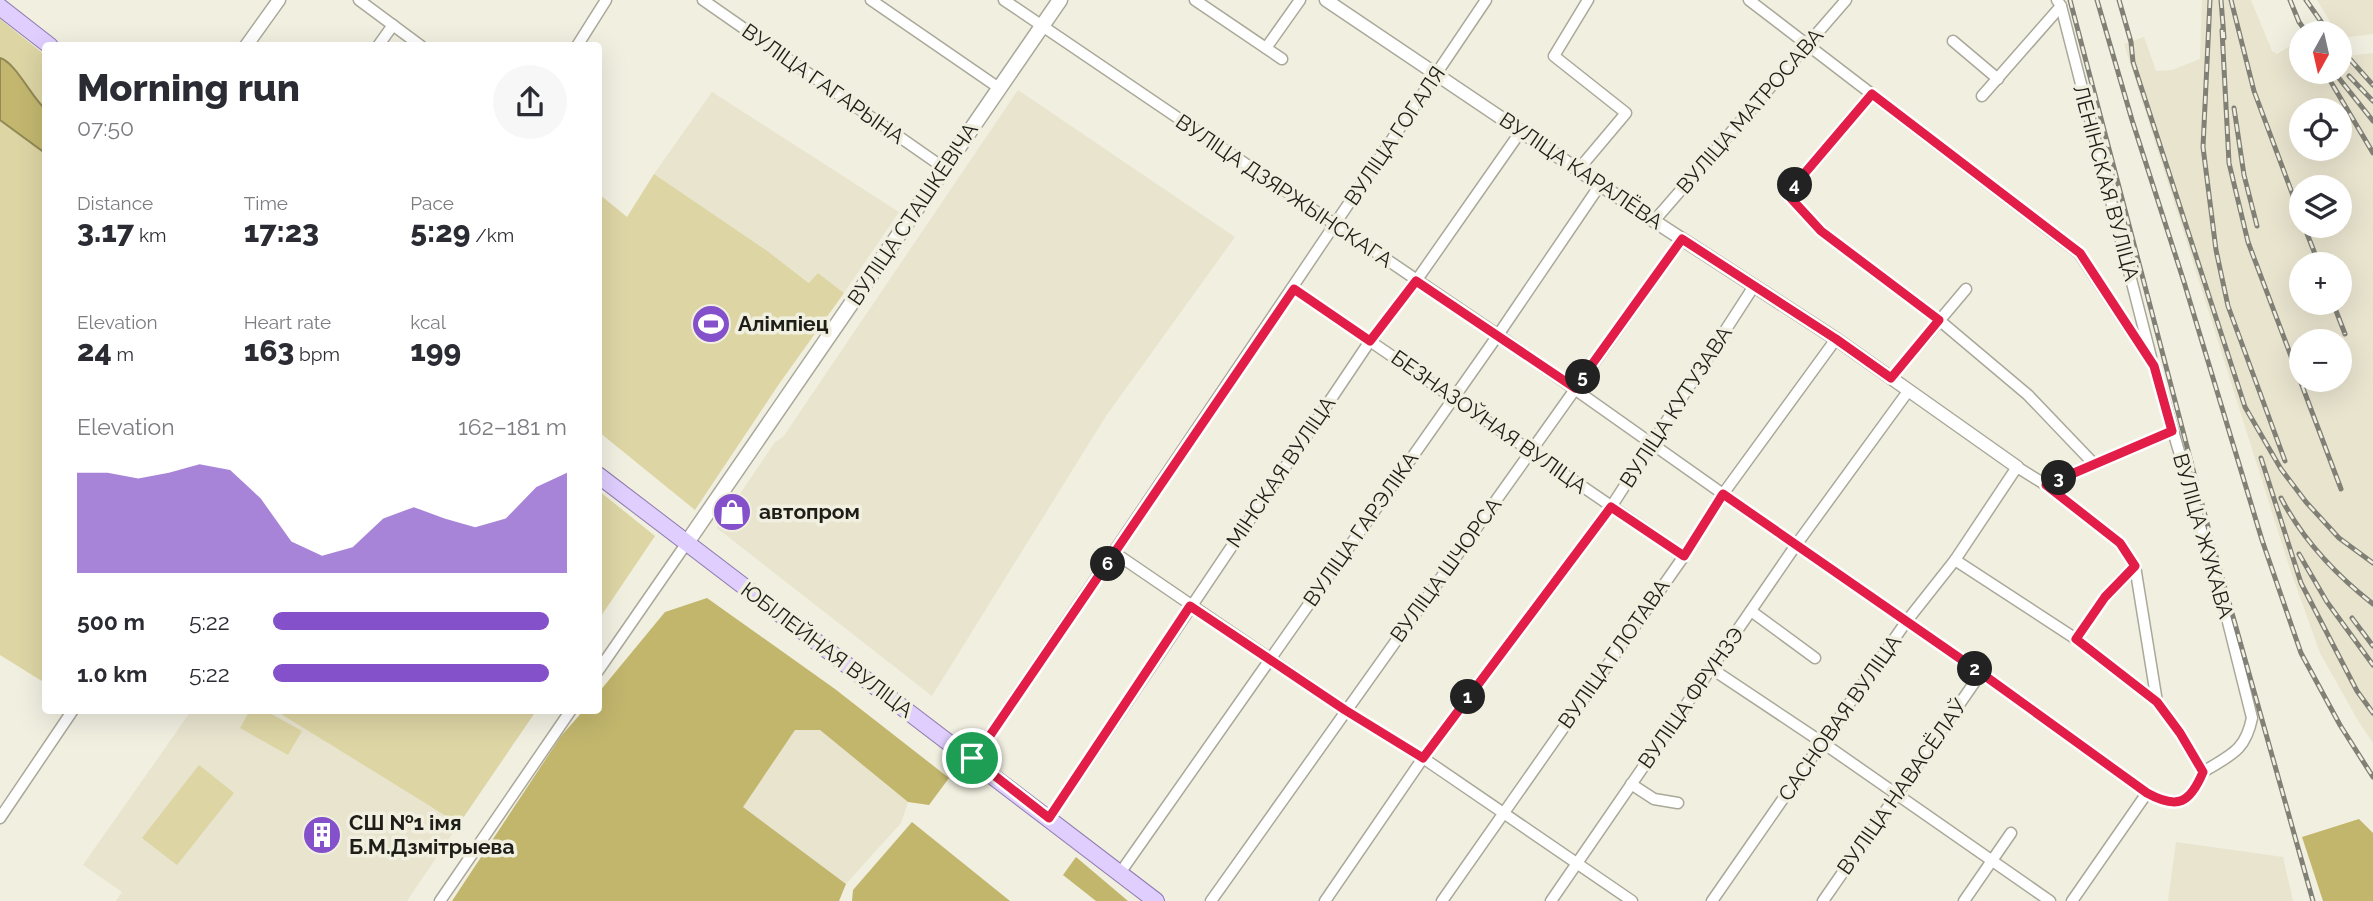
<!DOCTYPE html>
<html lang="en">
<head>
<meta charset="utf-8">
<style>
	:root { --surface:#fff; --page:#f7f7f7; --text:#2b2b33; --muted:#7c7c81; --accent:#8451ca }
	body { margin:0; font-family:Raleway,sans-serif; background:var(--page); color:var(--text); height:100vh; display:flex; flex-direction:column; font-size:26px; white-space:nowrap }
	* { box-sizing:border-box; margin:0 }
	p { font-size:23px; color:var(--muted) }
	.icon { flex:none; width:38px; height:38px; fill:none; stroke:currentColor; stroke-width:2; stroke-linecap:round; stroke-linejoin:round }
	.map { position:relative; flex:1; overflow:hidden }
	.details { position:absolute; left:42px; top:42px; width:560px; height:672px; display:flex; flex-direction:column; background:var(--surface); border-radius:7px; box-shadow:0 7px 28px #0002 }
	.details>* { flex:none }
	.needle { width:46px; rotate:188deg }
	.buttons { position:absolute; left:2289px; top:21px; display:grid; gap:14px }
	.buttons a { display:grid; place-items:center; width:63px; height:63px; border-radius:50%; background:var(--surface); box-shadow:0 7px 28px #0002; font-size:35px }
	.pin { position:absolute; display:grid; place-items:center; width:60px; height:60px; color:#fff; margin:-30px; border:4px solid #fff; border-radius:50%; box-shadow:0 2px 7px #0007 }
	.km { position:absolute; width:35px; height:35px; margin:-18px; border-radius:50%; background:#222; color:#fff; font-size:19px; line-height:35px; text-align:center }
	.round { display:grid; place-items:center; flex:none; width:74px; height:74px; border-radius:37px; background:var(--page) }
	.summary { display:flex; align-items:center; justify-content:space-between; height:119px; padding:0 35px }
	h1 { font-size:38px; font-weight:800; line-height:52px }
	.stats { display:grid; grid-template-columns:repeat(3,1fr); gap:10px; height:119px; padding:7px 35px }
	.stats div { display:grid; align-content:center }
	.stats b { font-size:30px; font-weight:800 }
	.stats small { font-size:19px; font-weight:400 }
	.stats p { font-size:19px }
	.chart { height:196px; padding:14px 35px }
	.chart p { display:flex; justify-content:space-between }
	.chart svg { width:100%; height:126px; margin-top:7px; fill:var(--accent); opacity:.7 }
	ul { padding:0 35px; list-style:none; font-size:23px }
	li { display:grid; grid-template-columns:112px 84px 1fr; align-items:center; height:52px }
	li i { height:18px; border-radius:9px; background:var(--accent) }
	.map>svg:first-child { display:block }
</style>
</head>
<body>
<div class="map">
<svg width="2373" height="901" viewBox="0 0 2373 901">
	<rect width="100%" height="100%" fill="#f1efe0"/>
	<g fill="#e8e4ce" fill-rule="evenodd">
		<path d="M2202,0H2251L2272,51L2277,54L2301,39V72H2318L2320,75L2327,72H2340V64L2346,56L2373,53V743L2357,719L2320,653L2290,569L2124,44L2144,37L2156,71L2172,70L2200,59ZM2301,110H2340V149H2301ZM2301,187H2340V226H2301ZM2301,264H2340V303H2301ZM2301,341H2340V380H2301Z"/>
		<path d="M2317,0H2373V34L2340,38V33H2337Z"/>
		<path d="M1018,90L1235,237L1106,416L932,696L717,528L775,442L783,437Z"/>
		<path d="M712,92L899,212L844,293L818,273L810,283L766,250L654,174Z"/>
		<path d="M191,711H276L459,824L407,901H116L122,892L83,865Z"/>
		<path d="M795,730H820L908,802L901,823L846,884L742,807Z"/>
		<path d="M2176,842L2283,857L2293,901H2168Z"/>
	</g>
	<g fill="#ddd5a4">
		<path d="M0,19L45,55V683L0,655Z"/>
		<path d="M654,174L766,250L809,283L818,273L844,293L779,384L695,510L599,432V194L627,217Z"/>
		<path d="M599,491L655,536L599,619Z"/>
		<path d="M250,710L266,711L302,731L288,755L240,728Z"/>
		<path d="M276,711L536,710V711L459,824Z"/>
		<path d="M199,765L234,793L177,865L142,838Z"/>
	</g>
	<g fill="#c2b66d">
		<path d="M707,598L835,689L949,778L929,805L908,802L820,730H795L743,807L846,884L839,901H452L561,736L583,711L598,710L599,692L665,612Z"/>
		<path d="M2359,819L2373,833V901H2323L2302,837Z"/>
		<path d="M912,822L1010,901H852L853,890Z"/>
		<path d="M1076,857L1128,901H1096L1063,875Z"/>
	</g>
	<path fill="#c3b76f" stroke="#928955" stroke-width="2" d="M0,58C15,62 31,96 45,109V153L0,120Z"/>
	<g fill="none" stroke-linecap="round" stroke-linejoin="round">
		<defs>
			<g id="minor">
				<path d="M359,0L421,46"/>
				<path d="M703,0L944,168"/>
				<path d="M871,0L999,88"/>
				<path d="M1004,0L1498,335L1723,494L1981,673L2147,793C2178,810 2190,803 2203,772L2180,733L2157,702L2135,566L2120,543L2046,485L2017,467L1955,560L1906,622L1712,901"/>
				<path d="M1195,0L1282,59"/>
				<path d="M1749,0L2079,253L2154,366L2223,602L2252,718C2245,752 2230,755 2203,772"/>
				<path d="M2057,0L2061,6L2151,357"/>
				<path d="M1953,41L1998,79"/>
				<path d="M378,46L393,25"/>
				<path d="M577,46L606,0"/>
				<path d="M1266,48L1300,0"/>
				<path d="M1872,94L1787,194L1821,231L1939,320L2028,395L2094,464"/>
				<path d="M1982,96L2061,6"/>
				<path d="M1578,170L1626,113L1554,56L1588,0"/>
				<path d="M1654,221L1846,0"/>
				<path d="M1294,289L1684,556"/>
				<path d="M1891,378L1966,289"/>
				<path d="M2046,485L2172,431"/>
				<path d="M1115,553L1345,710L1423,758L1632,901"/>
				<path d="M1955,560L2076,639L2157,702"/>
				<path d="M1751,611L1815,658"/>
				<path d="M2076,639L2105,597L2135,566"/>
				<path d="M1712,669L1823,743L2050,901"/>
				<path d="M598,671L686,544"/>
				<path d="M972,758L991,734L1486,0"/>
				<path d="M1631,784L1654,799L1678,803"/>
				<path d="M0,818L73,710"/>
				<path d="M1049,818L1370,341L1416,281L1521,131"/>
				<path d="M1120,873L1498,335L1600,185"/>
				<path d="M440,901L571,710"/>
				<path d="M1211,901L1682,239"/>
				<path d="M1325,901L1423,758L1611,507L1754,286"/>
				<path d="M1442,901L1684,556L1723,494L1836,339"/>
				<path d="M1551,901L1796,545L1909,390"/>
				<path d="M1823,901L1981,673"/>
				<path d="M1964,901L2011,833"/>
				<path d="M2072,901L2147,793"/>
			</g>
			<g id="tertiary">
				<path d="M1326,0L1654,221L1836,339L2017,467"/>
				<path d="M246,46L279,0"/>
			</g>
			<path id="secondary" d="M686,544L1060,0"/>
			<g id="primary">
				<path d="M0,7L50,46"/>
				<path d="M598,475L1156,901"/>
			</g>
		</defs>
		<use href="#minor" stroke="#aaa899" stroke-width="13"/>
		<use href="#tertiary" stroke="#aaa899" stroke-width="15"/>
		<use href="#secondary" stroke="#aaa899" stroke-width="17"/>
		<use href="#primary" stroke="#8e7bae" stroke-width="18"/>
		<use href="#minor" stroke="#fff" stroke-width="10"/>
		<use href="#tertiary" stroke="#fff" stroke-width="12"/>
		<use href="#secondary" stroke="#fff" stroke-width="14"/>
		<use href="#primary" stroke="#dfcefe" stroke-width="16"/>
		<defs>
			<g id="rail">
				<path d="M2070,0L2212,542L2313,901"/>
				<path d="M2097,0L2132,120L2184,282L2262,540L2301,653L2340,725L2373,777"/>
				<path d="M2119,0L2131,42L2133,62L2245,407L2281,469L2306,502L2339,538L2373,563"/>
				<path d="M2210,0L2203,147L2216,250L2228,306L2285,461"/>
				<path d="M2221,0L2224,38"/>
				<path d="M2231,0L2254,91L2301,217"/>
				<path d="M2290,0L2299,22L2307,33"/>
				<path d="M2306,0L2329,33"/>
				<path d="M2222,30L2229,163L2248,242L2341,489"/>
				<path d="M2340,48L2373,85"/>
				<path d="M2325,72L2373,153"/>
				<path d="M2334,72L2373,121"/>
				<path d="M2349,76L2373,101"/>
				<path d="M2234,108L2244,175L2257,226"/>
				<path d="M2304,226L2319,264"/>
				<path d="M2333,303L2345,334"/>
				<path d="M2261,458L2301,583L2357,691L2373,713"/>
				<path d="M2281,498C2303,540 2336,575 2373,604"/>
				<path d="M2299,554L2327,602L2373,665"/>
				<path d="M2352,618L2373,646"/>
			</g>
		</defs>
		<use href="#rail" stroke="#818076" stroke-width="5"/>
		<use href="#rail" stroke="#f1efe0" stroke-width="2.5" stroke-dasharray="8" stroke-linecap="butt"/>
	</g>
	<g fill="none" stroke-linecap="round" stroke-linejoin="round">
		<defs>
			<path id="route" d="M1872,94L2080,253L2154,366L2172,431L2046,485L2120,543L2135,566L2105,597L2076,639L2157,702L2180,733L2203,772C2190,803 2178,810 2147,793L1981,673L1723,494L1684,556L1611,507L1423,758L1345,710L1190,606L1049,818L972,758L991,734L1294,289L1370,341L1416,281L1575,388L1682,239L1836,339L1891,378L1939,320L1821,231L1787,194Z"/>
		</defs>
		<use href="#route" stroke="#fff" stroke-width="14"/>
		<use href="#route" stroke="#e11d48" stroke-width="9"/>
	</g>
	<defs>
		<symbol id="stadium-disc" viewBox="-11 -11 22 22"><circle r="9.5" fill="#8451ca" stroke="#f1efe0"/><path d="M0-5a6.5 5 0 1 0 0 10a6.5 5 0 1 0 0-10ZM-3.5-1.8h7v3.6h-7Z" fill="#fff"/></symbol>
		<symbol id="shop-disc" viewBox="-11 -11 22 22"><circle r="9.5" fill="#8451ca" stroke="#f1efe0"/><path d="M-5-2.5h2.3a2.7 3.5 0 0 1 5.4 0H5L5.5 6h-11ZM-1.5-2.5h3a1.5 2.3 0 0 0-3 0Z" fill="#fff"/></symbol>
		<symbol id="building-disc" viewBox="-11 -11 22 22"><circle r="9.5" fill="#8451ca" stroke="#f1efe0"/><path d="M-4-6H4V6H1V3H-1V6H-4ZM-2.5-4.3h1.7v1.8h-1.7ZM.8-4.3h1.7v1.8H.8ZM-2.5-1h1.7V.8h-1.7ZM.8-1h1.7V.8H.8Z" fill="#fff"/></symbol>
	</defs>
	<g fill-rule="evenodd">
		<use href="#stadium-disc" x="689" y="302" width="44" height="44"/>
		<use href="#shop-disc" x="710" y="490" width="44" height="44"/>
		<use href="#building-disc" x="300" y="813" width="44" height="44"/>
	</g>
	<g text-anchor="middle" stroke-width="7" stroke-linejoin="round" paint-order="stroke">
		<g font-size="21" fill="#1e1d18" stroke="#f1efe0">
			<text transform="translate(823 84) rotate(35)" y="7">ВУЛІЦА ГАГАРЫНА</text>
			<text transform="translate(1750 111) rotate(-49)" y="7">ВУЛІЦА МАТРОСАВА</text>
			<text transform="translate(1395 136) rotate(-56)" y="7">ВУЛІЦА ГОГАЛЯ</text>
			<text transform="translate(1581 171) rotate(34)" y="7">ВУЛІЦА КАРАЛЁВА</text>
			<text transform="translate(2106 183) rotate(75)" y="7">ЛЕНІНСКАЯ ВУЛІЦА</text>
			<text transform="translate(1284 191) rotate(34)" y="7">ВУЛІЦА ДЗЯРЖЫНСКАГА</text>
			<text transform="translate(913 214) rotate(-56)" y="7">ВУЛІЦА СТАШКЕВІЧА</text>
			<text transform="translate(1676 407) rotate(-57)" y="7">ВУЛІЦА КУТУЗАВА</text>
			<text transform="translate(1489 422) rotate(35)" y="7">БЕЗНАЗОЎНАЯ ВУЛІЦА</text>
			<text transform="translate(1281 472) rotate(-56)" y="7">МІНСКАЯ ВУЛІЦА</text>
			<text transform="translate(1361 529) rotate(-55)" y="7">ВУЛІЦА ГАРЭЛІКА</text>
			<text transform="translate(2203 536) rotate(74)" y="7">ВУЛІЦА ЖУКАВА</text>
			<text transform="translate(1446 570) rotate(-54)" y="7">ВУЛІЦА ШЧОРСА</text>
			<text transform="translate(827 650) rotate(37)" y="7">ЮБІЛЕЙНАЯ ВУЛІЦА</text>
			<text transform="translate(1614 654) rotate(-55)" y="7">ВУЛІЦА ГЛОТАВА</text>
			<text transform="translate(1691 698) rotate(-55)" y="7">ВУЛІЦА ФРУНЗЭ</text>
			<text transform="translate(1840 718) rotate(-55)" y="7">САСНОВАЯ ВУЛІЦА</text>
			<text transform="translate(1902 787) rotate(-55)" y="7">ВУЛІЦА НАВАСЁЛАЎ</text>
		</g>
		<g font-size="21" font-weight="bold" fill="#1e1d18" stroke="#f1efe0" text-anchor="start">
			<text x="738" y="331">Алімпіец</text>
			<text x="759" y="519">автопром</text>
			<text x="349" y="830">СШ №1 імя<tspan x="349" dy="24">Б.М.Дзмітрыева</tspan></text>
		</g>
	</g>
</svg>
<div class="buttons">
<a><svg class="needle" viewBox="-14 -14 28 28"><path d="M0-13l5 13h-10z" fill="#e53935"/><path d="M0 13l5-13h-10z" fill="#7c7c81"/></svg></a>
<a><svg class="icon" aria-label="locate" viewBox="0 0 24 24"><circle cx="12" cy="12" r="6"/><path d="M12 2v4M12 18v4M2 12h4M18 12h4"/></svg></a>
<a><svg class="icon" aria-label="layers" viewBox="0 0 24 24"><path d="M12 4l9 5-9 5-9-5zM3 14l9 5 9-5"/></svg></a>
<a>+</a>
<a>−</a>
</div>
<div class="pin" style="left:972px;top:758px;background:#1e9e55"><svg class="icon" aria-label="arrive" viewBox="0 0 24 24"><path d="M6 21V4h12l-3 4 3 4H6"/></svg></div>
<b class="km" style="left:1468px;top:697px">1</b>
<b class="km" style="left:1975px;top:669px">2</b>
<b class="km" style="left:2059px;top:478px">3</b>
<b class="km" style="left:1795px;top:185px">4</b>
<b class="km" style="left:1583px;top:377px">5</b>
<b class="km" style="left:1108px;top:564px">6</b>
<section class="details">
<div class="summary"><div><h1>Morning run</h1><p>07:50</p></div><a class="round"><svg class="icon" aria-label="share" viewBox="0 0 24 24"><path d="M12 15V3M7 8l5-5 5 5M5 13v7h14v-7"/></svg></a></div>
<div class="stats">
<div><p>Distance</p><b>3.17<small> km</small></b></div>
<div><p>Time</p><b>17:23</b></div>
<div><p>Pace</p><b>5:29<small> /km</small></b></div>
</div>
<div class="stats">
<div><p>Elevation</p><b>24<small> m</small></b></div>
<div><p>Heart rate</p><b>163<small> bpm</small></b></div>
<div><p>kcal</p><b>199</b></div>
</div>
<div class="chart"><p><span>Elevation</span>162–181 m</p>
<svg viewBox="0 0 160 44" preserveAspectRatio="none"><path d="M0 44V9L10 9L20 11L30 9L40 6L50 8L60 18L70 33L80 38L90 35L100 25L110 21L120 25L130 28L140 25L150 14L160 9V44z"/></svg>
</div>
<ul>
<li><b>500 m</b>5:22<i style="width:94%"></i></li>
<li><b>1.0 km</b>5:22<i style="width:94%"></i></li>
</ul>
</section>
</div>
</body>
</html>
